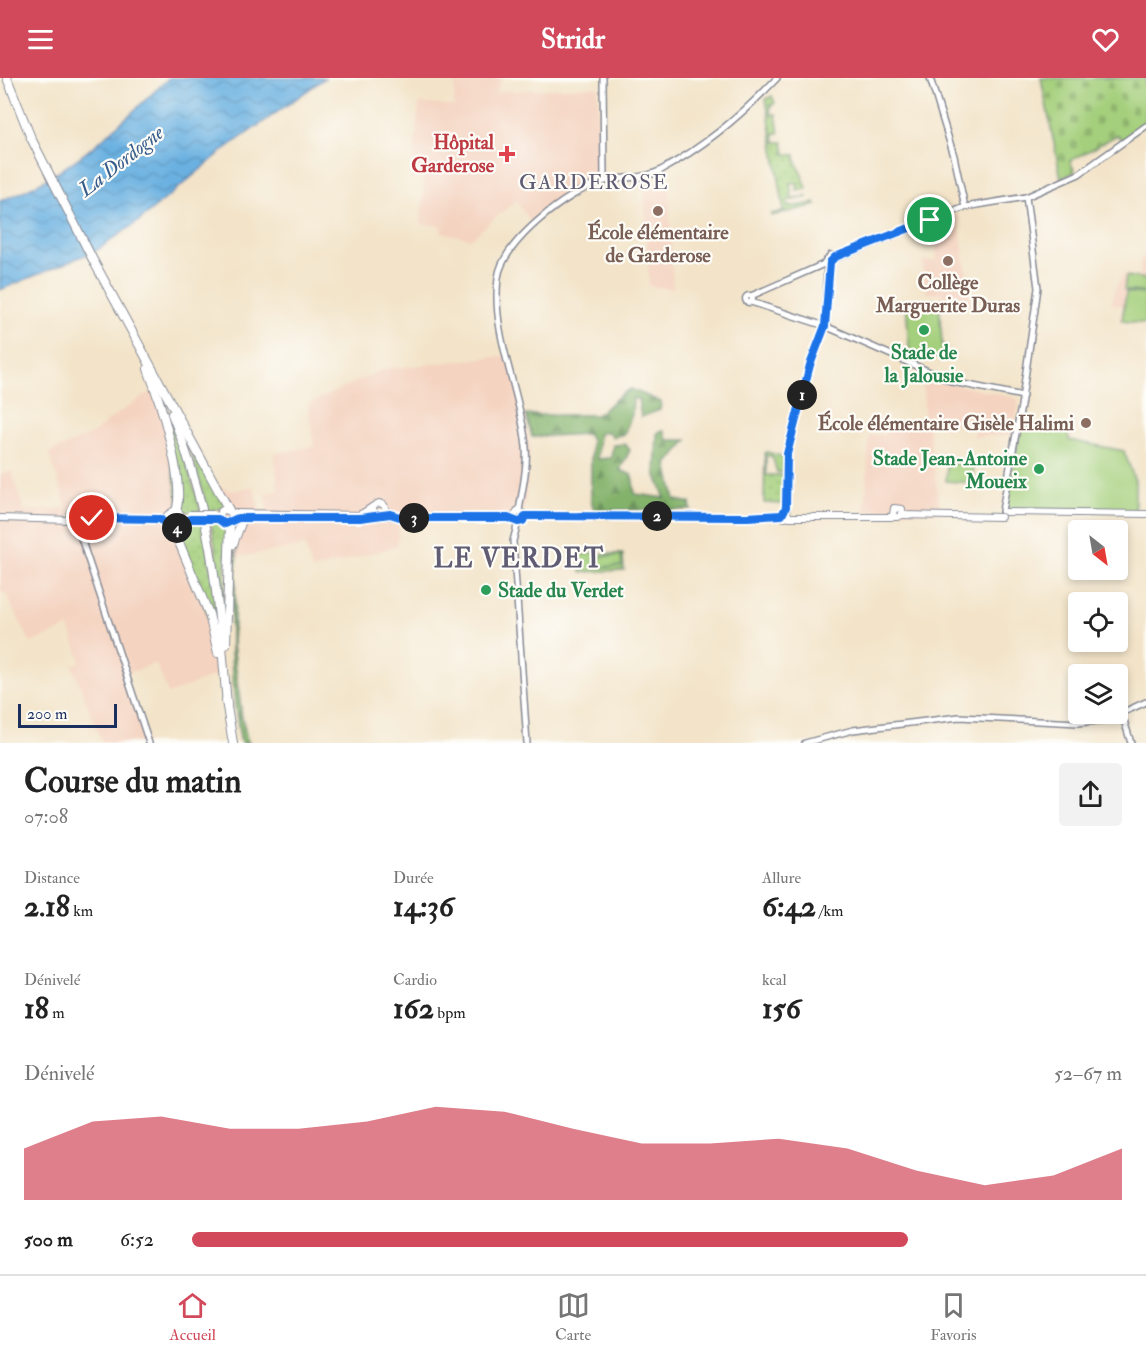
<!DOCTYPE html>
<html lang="fr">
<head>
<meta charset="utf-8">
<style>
	:root { --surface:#fff; --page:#f2f2f2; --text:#222; --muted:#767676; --line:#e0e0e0; --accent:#d1495b }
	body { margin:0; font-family:"IM FELL Double Pica",serif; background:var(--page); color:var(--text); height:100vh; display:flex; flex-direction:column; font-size:22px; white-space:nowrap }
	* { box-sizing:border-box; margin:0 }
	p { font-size:20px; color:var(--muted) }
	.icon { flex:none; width:33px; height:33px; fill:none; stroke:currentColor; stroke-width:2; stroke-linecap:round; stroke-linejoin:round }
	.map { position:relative; height:665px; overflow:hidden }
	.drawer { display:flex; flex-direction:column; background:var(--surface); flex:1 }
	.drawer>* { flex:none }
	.needle { width:39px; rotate:149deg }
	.buttons { position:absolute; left:1068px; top:442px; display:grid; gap:12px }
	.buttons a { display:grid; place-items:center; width:60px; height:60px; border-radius:6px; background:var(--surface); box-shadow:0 3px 9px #0003; font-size:30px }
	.scale { position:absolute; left:18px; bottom:15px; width:99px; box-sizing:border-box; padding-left:6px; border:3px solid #1b2f5e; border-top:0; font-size:16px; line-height:21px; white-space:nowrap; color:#1b2f5e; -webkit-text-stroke:4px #fdfcf7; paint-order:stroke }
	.pin { position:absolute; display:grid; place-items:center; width:51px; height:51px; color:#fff; margin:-26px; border:3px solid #fff; border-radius:50%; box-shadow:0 2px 6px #0007 }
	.km { position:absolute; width:30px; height:30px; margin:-15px; border-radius:50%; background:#222; color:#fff; font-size:16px; line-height:30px; text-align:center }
	.round { display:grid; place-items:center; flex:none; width:63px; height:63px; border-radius:6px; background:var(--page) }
	.summary { display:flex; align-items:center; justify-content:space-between; height:102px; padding:0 24px }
	h1 { font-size:33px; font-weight:800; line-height:45px }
	.figures { display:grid; grid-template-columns:repeat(3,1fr); gap:9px; height:102px; padding:6px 24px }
	.figures div { display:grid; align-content:center }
	.figures b { font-size:30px; font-weight:800 }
	.figures small { font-size:16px; font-weight:400 }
	.figures p { font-size:16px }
	.chart { height:168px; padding:12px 24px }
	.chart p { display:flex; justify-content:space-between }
	.chart svg { width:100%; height:108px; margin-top:6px; fill:var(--accent); opacity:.7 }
	ul { padding:0 24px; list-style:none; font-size:20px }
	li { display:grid; grid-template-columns:96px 72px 1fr; align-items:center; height:45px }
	li i { height:15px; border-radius:8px; background:var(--accent) }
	header { display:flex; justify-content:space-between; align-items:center; height:78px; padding:0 24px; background:var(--accent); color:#fff; font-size:27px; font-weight:800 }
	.tab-bar { display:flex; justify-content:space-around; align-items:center; height:84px; border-top:2px solid var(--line); background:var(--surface); font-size:16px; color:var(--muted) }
	.tab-bar a { display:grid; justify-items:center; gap:3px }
	.tab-bar .current { color:var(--accent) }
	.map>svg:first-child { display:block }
</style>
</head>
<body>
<header><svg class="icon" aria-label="menu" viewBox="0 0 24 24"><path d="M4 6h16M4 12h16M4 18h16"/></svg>Stridr<svg class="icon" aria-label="heart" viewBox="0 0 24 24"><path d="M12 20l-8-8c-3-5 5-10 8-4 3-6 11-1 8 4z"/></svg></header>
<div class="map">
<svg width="1146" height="665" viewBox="0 0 1146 665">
	<defs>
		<pattern id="grass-dots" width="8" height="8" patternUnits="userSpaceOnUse" patternTransform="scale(1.5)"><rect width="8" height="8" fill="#a4cf7b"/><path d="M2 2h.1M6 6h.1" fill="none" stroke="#8db26d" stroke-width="1.8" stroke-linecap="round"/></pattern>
		<pattern id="forest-firs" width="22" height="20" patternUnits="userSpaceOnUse" patternTransform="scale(1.5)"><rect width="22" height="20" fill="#83b26b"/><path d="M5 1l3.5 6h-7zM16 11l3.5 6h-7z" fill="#6a915b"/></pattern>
		<pattern id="cemetery-stones" width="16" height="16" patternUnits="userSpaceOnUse" patternTransform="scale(1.5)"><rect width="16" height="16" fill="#a4cf7b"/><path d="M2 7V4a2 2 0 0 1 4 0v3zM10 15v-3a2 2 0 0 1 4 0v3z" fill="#8db26d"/></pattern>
		<pattern id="water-waves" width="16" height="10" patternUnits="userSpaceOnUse" patternTransform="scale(1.5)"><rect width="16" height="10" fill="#6ab1e1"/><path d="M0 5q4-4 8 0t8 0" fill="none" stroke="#5690ba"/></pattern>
	</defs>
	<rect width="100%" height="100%" fill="#fdfcf7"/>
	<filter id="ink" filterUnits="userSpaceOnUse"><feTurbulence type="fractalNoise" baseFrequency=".0167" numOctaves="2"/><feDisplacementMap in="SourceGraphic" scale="12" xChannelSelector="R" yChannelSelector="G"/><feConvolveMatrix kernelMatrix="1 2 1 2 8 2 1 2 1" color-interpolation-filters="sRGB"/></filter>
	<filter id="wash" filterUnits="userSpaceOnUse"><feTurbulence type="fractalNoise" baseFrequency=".008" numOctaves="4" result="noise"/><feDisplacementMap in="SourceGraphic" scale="24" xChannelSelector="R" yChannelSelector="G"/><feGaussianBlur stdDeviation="1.35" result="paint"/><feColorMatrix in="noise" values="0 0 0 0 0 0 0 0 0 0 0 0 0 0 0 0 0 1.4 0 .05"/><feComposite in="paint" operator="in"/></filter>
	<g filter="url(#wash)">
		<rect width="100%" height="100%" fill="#f3e4c9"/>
		<g fill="#f4d3c0">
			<path d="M455,0H502L496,14L598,8V58H602L601,95L596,96L597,101L566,116L531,145L516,122L471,161L441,154V148L421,146L425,93L412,97L419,25L454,28Z"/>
			<path d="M662,102L669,107L673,211L649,208L644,106Z"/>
			<path d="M958,136L971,227L942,229L941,214L927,216L922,184L937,182L932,146Z"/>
			<path d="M1141,179L1146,180V246L1120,243L1123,228L1111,226L1115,210L1124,197L1140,198Z"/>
			<path d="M510,277L530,369L525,427L520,439L400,442L397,468L312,492L305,468L209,484L222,595L168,616L156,585L124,597L147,665H102L72,587L80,584V581L69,549L31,565L5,515H0V396L12,393L24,433L67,430L49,375L94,355L111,340L156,310L191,399L232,413L254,408L259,432H267L266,415L279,413L274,376L314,368L308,326L384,291Z"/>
			<path d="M922,294L957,307L1016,320L1019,324L1013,357L974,359L973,349L927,342L940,433L865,434L869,357H886L887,351L925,348Z"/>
		</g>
		<g fill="url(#grass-dots)" stroke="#607f6c" stroke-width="1.5">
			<path d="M772,18L775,25L770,28L771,37L776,36L779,55H774L775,64H783L785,76L795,77C795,85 805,101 807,111L797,112L798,105H790L792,120L808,119L787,123L788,129L815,125L816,127L771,138V136L784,133L766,21Z"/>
			<path d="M161,319L182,371L201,433L188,434L179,429Z"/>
			<path d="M178,343L226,429L208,434L193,379Z"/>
			<path d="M767,374L784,379V394H777L772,378H766V397H783L784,426L764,425L765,375Z"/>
			<path d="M190,443L204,444L219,552H214L176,456Z"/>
			<path d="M216,443L227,450L224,524L211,444Z"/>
			<path d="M580,475L623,476L624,492L581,494Z"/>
		</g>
		<g fill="url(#forest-firs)" stroke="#4f7064" stroke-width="1.5">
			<path d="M631,311L661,324L660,332L641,339L638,321L633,320L632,336L624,356L613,359L607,353L599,356L597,381L611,380L613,367L625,366L630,372L620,392L632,397L635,416L665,420L655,395L657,356L660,353H664L667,362H687L667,386L675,422L690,425L691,432H594L591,422V362L587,356L532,359L526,337H596C611,328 614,319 631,311Z"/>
			<path d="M237,471L233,566L242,640L248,665H241C230,611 229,558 233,503C234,493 232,480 237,471Z"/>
		</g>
		<path fill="url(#cemetery-stones)" stroke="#607f6c" stroke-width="1.5" d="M1041,0H1146V44L1123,62L1117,57L1070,83L1075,94L1061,101Z"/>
		<g fill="#a4cf7b" stroke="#607f6c" stroke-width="1.5">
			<path d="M1126,198L1146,201V215L1124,212Z"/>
			<path d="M1126,214L1146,216V246L1122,243Z"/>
			<path d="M939,222L943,279L910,282L906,225Z"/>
			<path d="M1021,346L1068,354L1069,362L1124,373L1135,403V433L1008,432L1006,430Z"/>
			<path d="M947,385L974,387L972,405L946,403Z"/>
			<path d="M621,477L622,488L598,489L597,479Z"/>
		</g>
		<path fill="url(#water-waves)" stroke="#4270a0" stroke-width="1.5" d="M169,0H325L225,71L139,143L97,172L0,212V123C71,97 115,50 169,0Z"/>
	</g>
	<g filter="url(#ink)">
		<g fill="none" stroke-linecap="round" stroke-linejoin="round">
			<defs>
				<g id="secondary">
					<path d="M603,0L604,103"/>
					<path d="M930,0L954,78L965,129"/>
					<path d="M1026,119L1079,96L1146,48"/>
					<path d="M834,181L965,129L1026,119"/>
					<circle cx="749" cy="221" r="3.5"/>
					<path d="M751,218L824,186"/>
					<path d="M751,224L825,248L953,304L1023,318"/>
					<path d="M519,433C522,412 528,390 526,369C521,313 491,258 498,200C502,164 569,113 601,104C622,98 645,102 663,91C705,68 744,35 777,0"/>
					<path d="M1002,433L1021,328L1038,210L1026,119"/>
					<path d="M787,434V376L810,287L825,248L827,188L824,185L831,177L835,179"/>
					<path d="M518,444L513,463L527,665"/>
					<path d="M76,445L149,665"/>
					<path d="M1122,636L1131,665"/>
					<path d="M805,665L853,652L959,639L1078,645L1106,642L1146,624"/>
				</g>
				<g id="primary">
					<path d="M82,433V443L72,444L70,436L75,431L97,437"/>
					<circle cx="785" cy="437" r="3"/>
					<path d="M1006,434L1146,436"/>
					<path d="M232,435L358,437C367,434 371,428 379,425L384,427L386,433L383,438L377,439L372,430"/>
					<path d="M384,437L403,440H508L518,444L524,441V436L517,433L513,441"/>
					<path d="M902,437L1001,439"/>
					<path d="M525,438L747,439L782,437"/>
					<path d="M787,439H898L902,437V431L894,430L893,437"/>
					<path d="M0,440L71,442"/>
					<path d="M83,441H160L176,450L182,446L183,440L179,434L173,433L167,437L166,444"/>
					<path d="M212,441L228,446L232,442L233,437L224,431L220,434L218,441"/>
				</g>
				<g id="highway">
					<path d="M7,0L31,60L93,182L229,432"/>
					<path d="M148,291C159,320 186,405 176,433"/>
					<path d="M172,336C213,437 218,521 227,627"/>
					<path d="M173,450L209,536L218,575"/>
					<path d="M233,466L243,440"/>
					<path d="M226,566L230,445"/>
					<path d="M226,623L233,665"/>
				</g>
			</defs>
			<use href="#secondary" stroke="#878a94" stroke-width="8"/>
			<use href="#primary" stroke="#878a94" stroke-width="8"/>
			<use href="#highway" stroke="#878a94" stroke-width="10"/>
			<use href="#secondary" stroke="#fff" stroke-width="5"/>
			<use href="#primary" stroke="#fff" stroke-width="6"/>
			<use href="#highway" stroke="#fff" stroke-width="8"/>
			<defs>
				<g id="primary-bridge">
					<path d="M190,436H213"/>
					<path d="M191,441H212"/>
				</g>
			</defs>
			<use href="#primary-bridge" stroke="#878a94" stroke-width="8" stroke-linecap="butt"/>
			<use href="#primary-bridge" stroke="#fff" stroke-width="6"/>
		</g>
	</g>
	<g fill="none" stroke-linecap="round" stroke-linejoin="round" filter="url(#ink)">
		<defs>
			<path id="route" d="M92,440L160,441L170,450H176L183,443L191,441H218L225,446L238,440H360L390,436L403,440H508L518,444L523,443L525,438H530L747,439L782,437L786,429L787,376L810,287L825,248L830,184L835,179L930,142"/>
		</defs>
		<use href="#route" stroke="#fff" stroke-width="12"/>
		<use href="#route" stroke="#1a73e8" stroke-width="8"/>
	</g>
	<path fill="#e0444e" stroke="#fdfcf7" stroke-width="2" d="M504 67h6v6h6v6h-6v6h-6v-6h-6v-6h6z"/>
	<g fill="#8d6e63" stroke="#fdfcf7" stroke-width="2">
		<circle cx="658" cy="133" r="6"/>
		<circle cx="948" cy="183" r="6"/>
		<circle cx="1086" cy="345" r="6"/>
	</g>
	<g fill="#2e9e5b" stroke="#fdfcf7" stroke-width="2">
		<circle cx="924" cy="252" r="6"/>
		<circle cx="1039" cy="391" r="6"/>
		<circle cx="486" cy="512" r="6"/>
	</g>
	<g text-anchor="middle" stroke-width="4.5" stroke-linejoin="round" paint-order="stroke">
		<g font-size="20" font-weight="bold" fill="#be3a42" stroke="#fdfcf7" text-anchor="end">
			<text x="494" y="71">Hôpital<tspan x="494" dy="23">Garderose</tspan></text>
		</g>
		<g font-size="20" font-weight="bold" fill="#785e54" stroke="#fdfcf7">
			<text x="658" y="161">École élémentaire<tspan x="658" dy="23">de Garderose</tspan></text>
			<text x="948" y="211">Collège<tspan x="948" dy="23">Marguerite Duras</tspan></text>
			<text x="1074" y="352" text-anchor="end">École élémentaire Gisèle Halimi</text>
		</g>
		<g font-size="20" font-weight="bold" fill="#27864d" stroke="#fdfcf7">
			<text x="924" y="281">Stade de<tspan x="924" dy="23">la Jalousie</tspan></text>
			<text x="1027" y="387" text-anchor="end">Stade Jean-Antoine<tspan x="1027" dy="23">Moueix</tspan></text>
			<text x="498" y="519" text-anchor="start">Stade du Verdet</text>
		</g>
		<g font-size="21" font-style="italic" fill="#375c8c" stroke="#fdfcf7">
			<text transform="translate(121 83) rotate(-38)" y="7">La Dordogne</text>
		</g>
		<g font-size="21" letter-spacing="1.5" fill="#605c73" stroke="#fdfcf7">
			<text x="594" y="111">GARDEROSE</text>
		</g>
		<g font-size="26" font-weight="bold" letter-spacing="1.5" fill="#605c73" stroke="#fdfcf7">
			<text x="519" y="489">LE VERDET</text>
		</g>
	</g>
</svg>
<div class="buttons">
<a><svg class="needle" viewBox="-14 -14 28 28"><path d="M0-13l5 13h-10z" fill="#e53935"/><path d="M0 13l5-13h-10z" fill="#767676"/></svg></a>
<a><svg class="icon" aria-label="locate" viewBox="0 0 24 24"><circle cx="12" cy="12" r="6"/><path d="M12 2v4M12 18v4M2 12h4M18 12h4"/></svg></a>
<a><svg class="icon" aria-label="layers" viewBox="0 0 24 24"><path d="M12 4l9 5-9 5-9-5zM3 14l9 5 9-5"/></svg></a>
</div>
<div class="scale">200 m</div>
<div class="pin" style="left:930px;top:142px;background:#1e9e55"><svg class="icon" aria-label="arrive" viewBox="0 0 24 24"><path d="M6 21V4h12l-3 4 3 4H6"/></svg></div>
<div class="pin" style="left:92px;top:440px;background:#d93025"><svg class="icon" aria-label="check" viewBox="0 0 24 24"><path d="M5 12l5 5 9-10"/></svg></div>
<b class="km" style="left:802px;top:317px">1</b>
<b class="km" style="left:657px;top:438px">2</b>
<b class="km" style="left:414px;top:440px">3</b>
<b class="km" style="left:177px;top:450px">4</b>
</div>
<section class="drawer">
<div class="summary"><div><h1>Course du matin</h1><p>07:08</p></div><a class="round"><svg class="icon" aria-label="share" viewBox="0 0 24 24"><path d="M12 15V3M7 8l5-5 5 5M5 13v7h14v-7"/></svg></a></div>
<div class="figures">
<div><p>Distance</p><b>2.18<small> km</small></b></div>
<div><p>Durée</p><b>14:36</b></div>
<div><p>Allure</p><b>6:42<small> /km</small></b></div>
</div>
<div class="figures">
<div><p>Dénivelé</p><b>18<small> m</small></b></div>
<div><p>Cardio</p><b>162<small> bpm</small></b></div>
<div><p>kcal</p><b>156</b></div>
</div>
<div class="chart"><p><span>Dénivelé</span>52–67 m</p>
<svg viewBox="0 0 160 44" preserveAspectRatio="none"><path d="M0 44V23L10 12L20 10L30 15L40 15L50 12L60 6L70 8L80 15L90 21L100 21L110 19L120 23L130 32L140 38L150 34L160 23V44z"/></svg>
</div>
<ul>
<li><b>500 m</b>6:52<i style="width:77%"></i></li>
</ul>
</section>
<nav class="tab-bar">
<a class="current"><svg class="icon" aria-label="home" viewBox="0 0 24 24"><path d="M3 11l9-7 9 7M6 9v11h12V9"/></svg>Accueil</a>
<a><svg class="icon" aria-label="map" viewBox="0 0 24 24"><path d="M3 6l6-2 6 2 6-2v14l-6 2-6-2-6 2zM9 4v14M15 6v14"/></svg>Carte</a>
<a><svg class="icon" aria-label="saved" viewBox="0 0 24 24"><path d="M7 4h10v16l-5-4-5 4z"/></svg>Favoris</a>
</nav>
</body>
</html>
